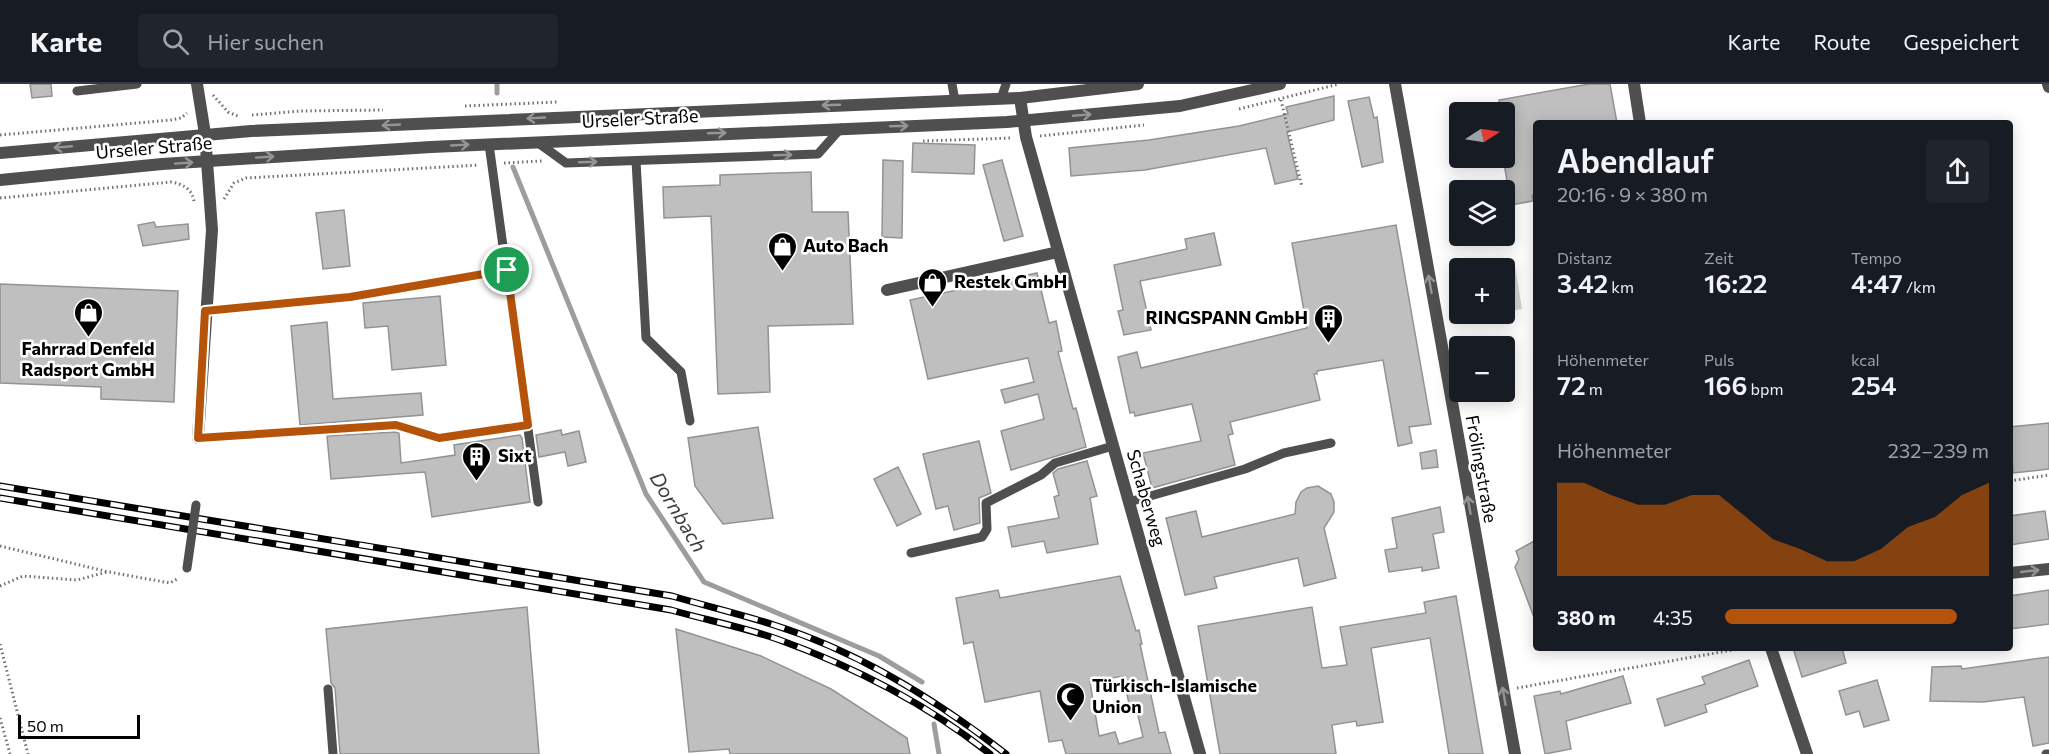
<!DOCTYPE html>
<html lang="de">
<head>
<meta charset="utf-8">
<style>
	:root { --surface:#171b24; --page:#20242c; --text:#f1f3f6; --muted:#9ea1a6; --line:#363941; --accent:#b45309 }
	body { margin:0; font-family:Commissioner,sans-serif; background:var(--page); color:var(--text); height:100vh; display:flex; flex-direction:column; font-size:22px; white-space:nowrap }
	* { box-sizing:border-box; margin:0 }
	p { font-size:20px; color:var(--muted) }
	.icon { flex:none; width:33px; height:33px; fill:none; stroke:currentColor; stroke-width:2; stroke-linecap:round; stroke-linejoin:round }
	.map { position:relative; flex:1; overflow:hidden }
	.details { position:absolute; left:1533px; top:36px; width:480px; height:531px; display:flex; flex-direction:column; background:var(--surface); border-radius:6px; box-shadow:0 3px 15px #0003 }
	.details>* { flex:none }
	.needle { width:39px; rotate:78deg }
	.buttons { position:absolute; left:1449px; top:18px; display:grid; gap:12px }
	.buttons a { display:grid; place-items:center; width:66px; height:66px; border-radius:6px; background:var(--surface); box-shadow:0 3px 15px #0003; font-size:30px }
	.scale { position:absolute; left:18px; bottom:15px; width:122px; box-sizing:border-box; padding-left:6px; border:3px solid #000; border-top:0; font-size:16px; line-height:21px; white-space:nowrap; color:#000; -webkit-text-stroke:4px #fff; paint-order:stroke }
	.pin { position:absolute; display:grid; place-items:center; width:51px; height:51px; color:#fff; margin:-26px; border:3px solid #fff; border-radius:50%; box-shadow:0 2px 6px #0007 }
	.round { display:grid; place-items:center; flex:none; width:63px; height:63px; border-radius:6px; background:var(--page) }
	.head { display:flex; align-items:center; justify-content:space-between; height:102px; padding:0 24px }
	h1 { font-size:33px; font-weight:600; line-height:45px }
	.stats { display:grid; grid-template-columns:repeat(3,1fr); gap:9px; height:102px; padding:6px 24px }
	.stats div { display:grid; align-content:center }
	.stats b { font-size:26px; font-weight:600 }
	.stats small { font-size:16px; font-weight:400 }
	.stats p { font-size:16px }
	.chart { height:168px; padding:12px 24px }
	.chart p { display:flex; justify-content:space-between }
	.chart svg { width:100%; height:108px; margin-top:6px; fill:var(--accent); opacity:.7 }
	ul { padding:0 24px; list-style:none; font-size:20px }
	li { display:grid; grid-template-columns:96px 72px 1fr; align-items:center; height:45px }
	li i { height:15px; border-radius:8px; background:var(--accent) }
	header { display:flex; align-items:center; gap:36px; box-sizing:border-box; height:84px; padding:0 30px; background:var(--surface); border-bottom:2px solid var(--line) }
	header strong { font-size:28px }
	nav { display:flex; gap:33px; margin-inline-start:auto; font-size:21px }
	.search { width:420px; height:54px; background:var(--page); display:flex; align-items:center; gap:15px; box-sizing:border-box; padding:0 21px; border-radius:6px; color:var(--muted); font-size:22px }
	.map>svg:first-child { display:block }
</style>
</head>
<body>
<header>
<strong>Karte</strong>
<div class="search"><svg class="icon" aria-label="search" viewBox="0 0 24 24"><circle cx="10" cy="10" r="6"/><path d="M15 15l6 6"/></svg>Hier suchen</div>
<nav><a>Karte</a><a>Route</a><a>Gespeichert</a></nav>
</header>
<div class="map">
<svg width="2049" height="670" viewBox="0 0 2049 670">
	<rect width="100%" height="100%" fill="#fff"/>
	<path fill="#d6d6d6" d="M1514,176L1522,225L1505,228L1504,184H1483L1482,181Z"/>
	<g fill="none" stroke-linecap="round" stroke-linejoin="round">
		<g stroke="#9d9d9d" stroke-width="5">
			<path d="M497,0V9"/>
			<path d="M513,83L646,410L704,498L879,572L922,598"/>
			<path d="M934,640L939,670"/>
		</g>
	</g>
	<g fill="#bfbfbf" stroke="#939393" stroke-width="1.5" fill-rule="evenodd">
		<path d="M30,0H51L52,12L32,14Z"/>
		<path d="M1589,0H1610L1617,39H1536V110L1532,111L1533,117L1511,121L1504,79L1510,78L1504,28H1501L1499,16Z"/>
		<path d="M1334,12V36L1287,48L1298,95L1275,100L1266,64L1145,86L1071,92L1069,64L1149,56L1239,42L1288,30L1286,23Z"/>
		<path d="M1369,13L1374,34L1377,33L1383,78L1362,83L1348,17Z"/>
		<path d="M913,59L975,61L974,90L912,88Z"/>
		<path d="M883,76L903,77L902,154L882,153Z"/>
		<path d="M1002,76L1023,152L1004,157L983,81Z"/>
		<path d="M811,88L812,128H848L853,240L768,242L770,308L718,310L711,132L664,134L663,103L720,101V91Z"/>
		<path d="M344,126L350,182L323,185L316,129Z"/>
		<path d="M154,138L156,143L188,140L189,155L143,162L138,141Z"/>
		<path d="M1396,141L1431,340L1409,343L1412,359L1398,362L1383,276L1317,287V290H1314L1320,316L1230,338L1233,350L1228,351L1235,381L1152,404L1143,369L1201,357L1192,320L1135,332L1134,328L1130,329L1118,273L1137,268L1141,284L1307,244L1292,159Z"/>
		<path d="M1214,149L1221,181L1140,197L1151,246L1124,251L1118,227L1123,226L1114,181L1187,165L1185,155Z"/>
		<path d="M1037,189L1049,239L1056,237L1062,267L1058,268L1073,325L1076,324L1086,363L1011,386L1001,347L1044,335L1038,310L1005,319L1001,306L1034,298L1028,274L928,295L910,216Z"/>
		<path d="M0,200L178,207L174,318L101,315V303L0,299Z"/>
		<path d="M440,212L446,281L392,286L388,242L365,244L363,219Z"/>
		<path d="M327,238L333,315L421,309L423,331L300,341L291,242Z"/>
		<path d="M2049,339V385L2013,389L2010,343Z"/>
		<path d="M758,343L773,434L723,440L695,402L688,354Z"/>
		<path d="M561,346L562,351L579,347L586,378L568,382L565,368L539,373L536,351Z"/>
		<path d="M395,348L399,349L401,379L455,371L454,361L520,351L522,354L530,418L432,433L425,388L331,395L327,352Z"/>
		<path d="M979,357L991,409L979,414L980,439L954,446L948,422L936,425L923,370Z"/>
		<path d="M1436,366L1438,383L1422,385L1420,369Z"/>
		<path d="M1087,377L1097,412L1090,414L1098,460L1047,469L1044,457L1012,463L1008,443L1059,434L1054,413L1059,411L1053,389L1058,385Z"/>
		<path d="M898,383L921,430L897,442L874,395Z"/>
		<path d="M1318,402L1331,410L1334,418V428L1324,444L1336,494L1304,502L1298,474L1214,493L1217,504L1185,511L1166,434L1196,427L1202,453L1295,430L1296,418L1301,408L1307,404Z"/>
		<path d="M1440,423L1444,448L1433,450L1439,484L1422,487V483L1389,488L1385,466L1397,464L1392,434Z"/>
		<path d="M2045,427L2049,455L2010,461V432Z"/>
		<path d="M1536,456V536H1535L1515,483L1519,475L1516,467Z"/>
		<path d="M1120,492L1136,547L1139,546L1142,560H1140L1159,649L1165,648L1171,670H1066L1062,656L1049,658L1040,607L985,618L973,558L964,560L956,514L998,506L1000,514ZM1123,592L1131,629L1137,627L1143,653L1119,660L1115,648L1099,652L1090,598Z"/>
		<path d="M2049,506V540L2010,545V512Z"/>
		<path d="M1456,512L1483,670H1449L1430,554L1371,564L1383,638L1357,642L1356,637L1332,641L1336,670H1220L1198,542L1312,523L1322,584L1347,581L1340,543L1426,529L1424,518Z"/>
		<path d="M527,523L539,670H340L335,604L331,599L326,545Z"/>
		<path d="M676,545L761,572L831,605L907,654L910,670H730L729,665L689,668Z"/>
		<path d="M1793,564H1842L1846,579L1802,593Z"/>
		<path d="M2049,573V659L2033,662L2024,613L1983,618L1930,617L1932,583L1961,582L1962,585Z"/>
		<path d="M1749,576L1758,602L1705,621L1707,628L1665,642L1657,615L1705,600L1702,593Z"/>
		<path d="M1623,592L1631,619L1566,637L1571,665L1545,670L1534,612L1560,607L1561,610Z"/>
		<path d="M1877,596L1889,636L1864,643L1859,627L1846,631L1839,607Z"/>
	</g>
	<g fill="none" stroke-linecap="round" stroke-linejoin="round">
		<g stroke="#717171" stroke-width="3" stroke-dasharray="1.5 3" stroke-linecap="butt">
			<path d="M213,11L228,28L240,33"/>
			<path d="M1281,16L1302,103"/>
			<path d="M465,22L557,18"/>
			<path d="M1239,25L1339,0"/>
			<path d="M252,31L300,27L383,26"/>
			<path d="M0,51L171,36L181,34L187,29"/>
			<path d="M1040,52L1144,41"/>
			<path d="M923,57L1012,54"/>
			<path d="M504,79L542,77"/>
			<path d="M0,114L171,98C183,100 192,105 194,117"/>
			<path d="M224,115L234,99L246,94L479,81"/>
			<path d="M2010,397L2049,391"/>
			<path d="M0,462L109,488L170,499L179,494"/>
			<path d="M0,502L23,492L77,496L107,488"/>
			<path d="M0,560L28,670"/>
			<path d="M1517,604L1744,564"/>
			<path d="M0,634L10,670"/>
		</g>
		<g stroke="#4f4f4f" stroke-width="9">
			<path d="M952,0L955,17"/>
			<path d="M77,7L137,0"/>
			<path d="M1001,15L1006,0"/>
			<path d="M537,58L566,79L818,70L841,44"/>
			<path d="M489,60L538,418"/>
			<path d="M636,77L646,254L681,288L690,337"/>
			<path d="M205,227L350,213L507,186"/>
			<path d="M198,354L396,341L439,354L528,341"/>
			<path d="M1129,418L1245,385L1284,369L1331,359"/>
			<path d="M911,469L982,453L987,445L986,419L1041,391L1055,379L1113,362"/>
			<path d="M328,605L333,670"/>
			<path d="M2046,670H2049"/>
		</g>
		<g stroke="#4f4f4f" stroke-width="12">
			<path d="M197,0L205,50L212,146L198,354"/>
			<path d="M1395,0L1515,670"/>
			<path d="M1634,0L1640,39"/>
			<path d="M2048,0L2049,3"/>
			<path d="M1020,14L1026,53L1200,670"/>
			<path d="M887,206L1058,168"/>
			<path d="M2010,489L2049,485"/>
			<path d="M1771,564L1807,670"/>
		</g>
		<g stroke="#4f4f4f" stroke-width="12">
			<path d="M0,69L251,47L1020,14L1138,0"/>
			<path d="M0,96L162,80L431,63L1007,38L1180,22L1280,0"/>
		</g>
		<defs>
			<g id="rail">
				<path d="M0,402L672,512C706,522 740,530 774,541C857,567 938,617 1006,670"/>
				<path d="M0,414L671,526C706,536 743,543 777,555C852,582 927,620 990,670"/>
			</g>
		</defs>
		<use href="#rail" stroke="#000" stroke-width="7"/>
		<use href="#rail" stroke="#fff" stroke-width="4.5" stroke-dasharray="14" stroke-linecap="butt"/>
		<path stroke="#4f4f4f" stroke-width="9" d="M187,484L196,421"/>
	</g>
	<defs><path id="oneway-shaft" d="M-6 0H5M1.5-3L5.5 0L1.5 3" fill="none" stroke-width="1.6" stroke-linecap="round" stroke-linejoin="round" transform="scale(1.5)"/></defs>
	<g stroke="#959595">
		<use href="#oneway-shaft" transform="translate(831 21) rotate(178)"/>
		<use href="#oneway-shaft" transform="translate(1082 31) rotate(-5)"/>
		<use href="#oneway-shaft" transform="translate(536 34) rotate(177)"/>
		<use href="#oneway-shaft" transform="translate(391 41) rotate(177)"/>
		<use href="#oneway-shaft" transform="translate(899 42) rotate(-2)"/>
		<use href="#oneway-shaft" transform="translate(717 49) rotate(-2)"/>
		<use href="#oneway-shaft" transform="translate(460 61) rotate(-3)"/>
		<use href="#oneway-shaft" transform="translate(63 63) rotate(175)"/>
		<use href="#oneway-shaft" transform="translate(783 71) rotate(-2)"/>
		<use href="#oneway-shaft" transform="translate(265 73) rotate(-4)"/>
		<use href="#oneway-shaft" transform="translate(588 78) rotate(-2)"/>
		<use href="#oneway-shaft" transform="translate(184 79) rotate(-4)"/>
		<use href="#oneway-shaft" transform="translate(1430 200) rotate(-100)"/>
		<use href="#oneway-shaft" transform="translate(1469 421) rotate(-100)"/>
		<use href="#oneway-shaft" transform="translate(2030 487) rotate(-6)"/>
		<use href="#oneway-shaft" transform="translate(1504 612) rotate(-100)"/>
	</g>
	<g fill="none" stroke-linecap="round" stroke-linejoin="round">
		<defs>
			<path id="route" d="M507,186L528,341L439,354L396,341L198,354L205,227L350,213Z"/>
		</defs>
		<use href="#route" stroke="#fff" stroke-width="12"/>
		<use href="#route" stroke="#b45309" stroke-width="8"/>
	</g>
	<defs>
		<symbol id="shop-pin" viewBox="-11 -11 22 30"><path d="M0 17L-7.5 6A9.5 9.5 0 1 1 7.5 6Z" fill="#000" stroke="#fff"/><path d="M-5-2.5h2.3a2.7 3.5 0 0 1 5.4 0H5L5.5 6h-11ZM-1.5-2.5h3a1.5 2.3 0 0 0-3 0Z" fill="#fff"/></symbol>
		<symbol id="building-pin" viewBox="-11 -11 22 30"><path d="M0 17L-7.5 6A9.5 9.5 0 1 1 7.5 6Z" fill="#000" stroke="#fff"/><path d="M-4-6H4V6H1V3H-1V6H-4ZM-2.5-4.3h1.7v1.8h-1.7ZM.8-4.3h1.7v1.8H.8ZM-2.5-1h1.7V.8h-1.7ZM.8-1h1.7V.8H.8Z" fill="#fff"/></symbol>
		<symbol id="mosque-pin" viewBox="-11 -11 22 30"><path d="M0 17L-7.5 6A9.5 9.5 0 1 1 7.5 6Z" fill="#000" stroke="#fff"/><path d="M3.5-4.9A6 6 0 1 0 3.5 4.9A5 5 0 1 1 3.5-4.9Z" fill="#fff"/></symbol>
	</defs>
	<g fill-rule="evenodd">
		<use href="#shop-pin" x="766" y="146" width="33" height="45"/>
		<use href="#shop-pin" x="916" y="182" width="33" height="45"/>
		<use href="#shop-pin" x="72" y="212" width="33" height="45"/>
		<use href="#building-pin" x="1312" y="218" width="33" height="45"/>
		<use href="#building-pin" x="460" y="356" width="33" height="45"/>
		<use href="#mosque-pin" x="1054" y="596" width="33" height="45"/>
	</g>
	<g text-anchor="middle" stroke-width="5" stroke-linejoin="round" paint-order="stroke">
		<g font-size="18" fill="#000" stroke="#fff">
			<text transform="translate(640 35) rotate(-3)" y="6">Urseler Straße</text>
			<text transform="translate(154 64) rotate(-5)" y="6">Urseler Straße</text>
			<text transform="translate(1481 385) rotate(80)" y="6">Frölingstraße</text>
			<text transform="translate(1146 414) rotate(74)" y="6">Schaberweg</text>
		</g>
		<g font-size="18" font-weight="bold" fill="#000" stroke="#fff" text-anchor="start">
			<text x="803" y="168">Auto Bach</text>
			<text x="954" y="204">Restek GmbH</text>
			<text x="1308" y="240" text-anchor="end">RINGSPANN GmbH</text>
			<text x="88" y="271" text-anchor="middle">Fahrrad Denfeld<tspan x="88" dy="21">Radsport GmbH</tspan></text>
			<text x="498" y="378">Sixt</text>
			<text x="1092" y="608">Türkisch-Islamische<tspan x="1092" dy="21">Union</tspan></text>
		</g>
		<g font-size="20" font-style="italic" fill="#3e3e3e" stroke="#fff">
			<text transform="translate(678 428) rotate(59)" y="7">Dornbach</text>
		</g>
	</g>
</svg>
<div class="buttons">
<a><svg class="needle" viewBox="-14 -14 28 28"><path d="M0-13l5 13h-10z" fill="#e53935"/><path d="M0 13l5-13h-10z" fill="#9ea1a6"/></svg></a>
<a><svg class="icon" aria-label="layers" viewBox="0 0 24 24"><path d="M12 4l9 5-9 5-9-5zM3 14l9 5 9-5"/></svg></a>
<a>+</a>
<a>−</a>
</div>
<div class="scale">50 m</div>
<div class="pin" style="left:507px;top:186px;background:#1e9e55"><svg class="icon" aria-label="arrive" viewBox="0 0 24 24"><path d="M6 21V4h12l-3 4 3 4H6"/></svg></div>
<section class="details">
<div class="head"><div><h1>Abendlauf</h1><p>20:16 · 9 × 380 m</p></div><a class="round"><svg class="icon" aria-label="share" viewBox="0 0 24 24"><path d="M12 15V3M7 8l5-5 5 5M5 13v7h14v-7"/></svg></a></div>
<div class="stats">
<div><p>Distanz</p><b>3.42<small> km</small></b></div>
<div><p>Zeit</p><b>16:22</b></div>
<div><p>Tempo</p><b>4:47<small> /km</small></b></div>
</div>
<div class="stats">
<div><p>Höhenmeter</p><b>72<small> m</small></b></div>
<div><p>Puls</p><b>166<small> bpm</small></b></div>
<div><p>kcal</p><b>254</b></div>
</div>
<div class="chart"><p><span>Höhenmeter</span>232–239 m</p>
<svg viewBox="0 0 160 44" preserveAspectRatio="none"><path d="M0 44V6L10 6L20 11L30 15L40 15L50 11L60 11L70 20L80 29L90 33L100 38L110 38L120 33L130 24L140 20L150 11L160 6V44z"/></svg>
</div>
<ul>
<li><b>380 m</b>4:35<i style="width:88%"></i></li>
</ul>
</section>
</div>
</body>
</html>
